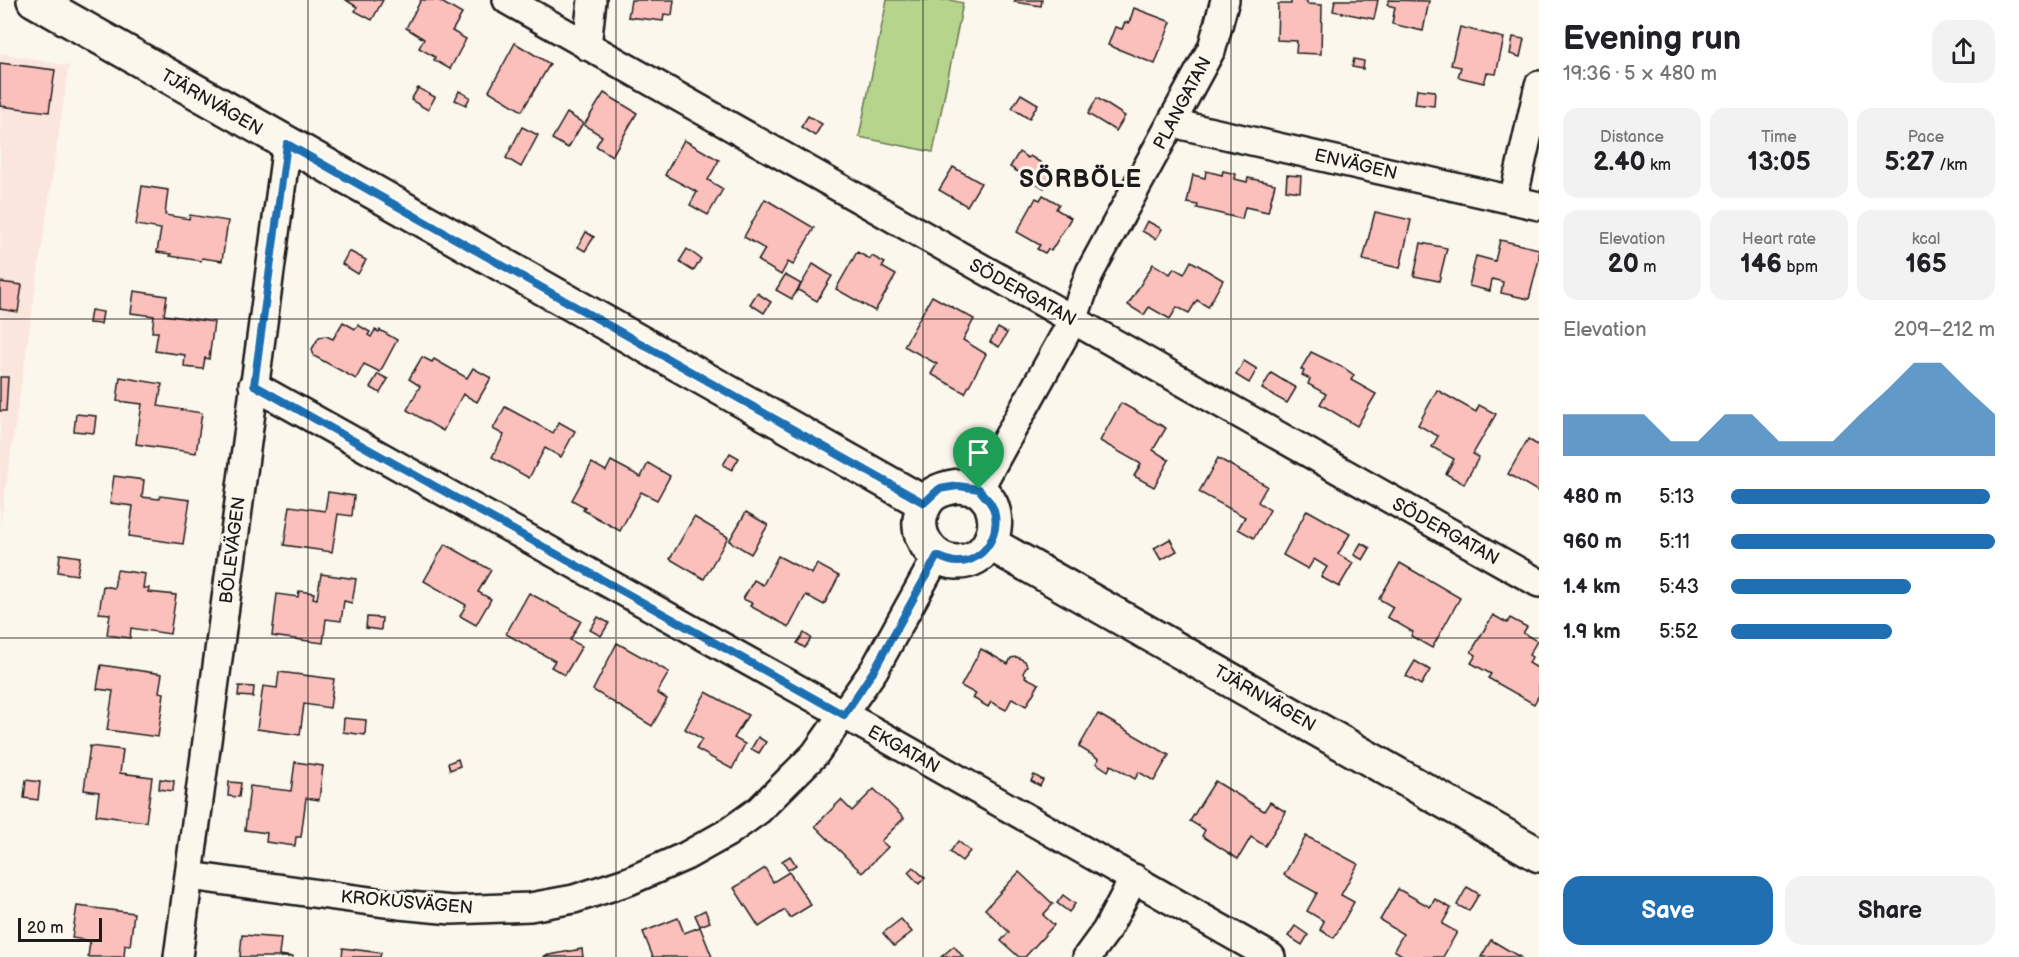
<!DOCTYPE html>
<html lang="en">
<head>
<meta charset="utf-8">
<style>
	:root { --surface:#fff; --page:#f2f2f2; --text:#202124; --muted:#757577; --accent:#1f6fb2 }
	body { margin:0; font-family:"Balsamiq Sans",sans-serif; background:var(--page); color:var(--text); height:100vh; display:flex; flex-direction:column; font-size:22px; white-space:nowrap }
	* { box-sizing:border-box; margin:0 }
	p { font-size:20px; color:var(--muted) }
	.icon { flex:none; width:33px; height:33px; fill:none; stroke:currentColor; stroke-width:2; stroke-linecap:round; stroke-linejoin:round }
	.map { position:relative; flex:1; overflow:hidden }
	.details { display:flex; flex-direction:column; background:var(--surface); width:480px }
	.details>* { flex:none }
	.scale { position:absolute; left:18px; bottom:15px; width:84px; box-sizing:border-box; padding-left:6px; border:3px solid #1c1c1c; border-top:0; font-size:16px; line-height:21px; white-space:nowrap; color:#1c1c1c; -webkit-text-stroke:4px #fbf7ec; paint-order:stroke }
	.pin { position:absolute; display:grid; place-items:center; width:51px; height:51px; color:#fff; margin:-62px -26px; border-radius:50% 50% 50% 0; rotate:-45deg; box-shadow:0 0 6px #0007 }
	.pin .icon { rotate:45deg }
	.round { display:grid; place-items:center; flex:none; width:63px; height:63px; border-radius:18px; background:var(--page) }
	.summary { display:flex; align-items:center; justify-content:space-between; height:102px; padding:0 24px }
	h1 { font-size:33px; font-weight:700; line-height:45px }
	.figures { display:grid; grid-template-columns:repeat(3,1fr); gap:9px; height:102px; padding:6px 24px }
	.figures div { display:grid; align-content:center; border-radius:15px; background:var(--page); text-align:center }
	.figures b { font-size:26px; font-weight:700 }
	.figures small { font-size:16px; font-weight:400 }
	.figures p { font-size:16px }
	.chart { height:168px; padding:12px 24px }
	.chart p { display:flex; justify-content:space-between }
	.chart svg { width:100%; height:108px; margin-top:6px; fill:var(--accent); opacity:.7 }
	.action { display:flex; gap:12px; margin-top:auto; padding:12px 24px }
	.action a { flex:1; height:69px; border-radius:18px; background:var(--accent); color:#fff; font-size:24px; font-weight:700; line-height:69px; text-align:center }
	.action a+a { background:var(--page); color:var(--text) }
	ul { padding:0 24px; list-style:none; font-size:20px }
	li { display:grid; grid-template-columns:96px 72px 1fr; align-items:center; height:45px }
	li i { height:15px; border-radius:8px; background:var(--accent) }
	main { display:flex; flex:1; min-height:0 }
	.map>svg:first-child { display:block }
</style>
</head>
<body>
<main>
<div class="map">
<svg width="1539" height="957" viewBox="0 0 1539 957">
	<rect width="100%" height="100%" fill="#fbf7ec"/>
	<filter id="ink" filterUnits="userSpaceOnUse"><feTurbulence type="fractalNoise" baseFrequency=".0167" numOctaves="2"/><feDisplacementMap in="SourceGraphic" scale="12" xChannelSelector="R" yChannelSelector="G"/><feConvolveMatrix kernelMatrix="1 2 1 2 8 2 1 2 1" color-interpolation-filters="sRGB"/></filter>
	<g filter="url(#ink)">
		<path fill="#fbe6de" d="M0,53L69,66L0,526Z"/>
		<path fill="#b7d48d" stroke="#6a7854" stroke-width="1.5" d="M887,0H950L963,3L933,152L859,137Z"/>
		<g fill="#fbbfbc" stroke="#1c1c1c" stroke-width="1.5">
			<path d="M346,0H383L372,20L355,11L357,7Z"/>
			<path d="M421,0H438L462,14L452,31L466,39L450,69L434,60L435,57L419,48L424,39L406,28Z"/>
			<path d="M631,0H674L672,15L664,14L663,21L628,17Z"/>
			<path d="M1015,0H1042L1041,6L1014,2Z"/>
			<path d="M1291,0H1307V4L1322,5L1321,54L1296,53L1297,41L1277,40L1278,4H1291Z"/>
			<path d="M1335,0H1378L1374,19L1333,11Z"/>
			<path d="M1389,0L1429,1L1423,31L1392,24L1395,7L1387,5Z"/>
			<path d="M1134,8L1171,22L1155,64L1108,45L1115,27L1122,29L1125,22L1129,23Z"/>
			<path d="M1460,27L1504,38L1496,74L1487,73L1484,83L1458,77L1461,67L1451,65Z"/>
			<path d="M1513,37L1524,39L1520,57L1510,54Z"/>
			<path d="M515,43L550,64L522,111L489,91Z"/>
			<path d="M1354,59L1364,61L1363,69L1352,67Z"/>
			<path d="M0,63L55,70L49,112L0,106Z"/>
			<path d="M418,88L435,97L428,110L411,100Z"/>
			<path d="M1417,89L1435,91L1434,106L1415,104Z"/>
			<path d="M459,91L470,97L466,105L455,100Z"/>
			<path d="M604,93L637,113L612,156L596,146L602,136L584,125Z"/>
			<path d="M1021,94L1038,104L1029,119L1012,108Z"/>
			<path d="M1097,98L1125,116L1116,131L1088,114Z"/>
			<path d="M567,113L583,123L568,148L552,139Z"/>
			<path d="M808,116L822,124L815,136L801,127Z"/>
			<path d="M522,127L538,135L521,167L506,158Z"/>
			<path d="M684,140L719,160L708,180L723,189L708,215L690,205L697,192L665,175Z"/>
			<path d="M1019,152L1028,158L1030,156L1054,171L1044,188L1010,167Z"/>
			<path d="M953,167L981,183L967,206L939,190Z"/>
			<path d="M1206,171L1222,175L1223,171L1236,174L1235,179L1247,182L1248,178L1275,184L1268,212L1245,207L1242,219L1197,208L1198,205L1187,203L1193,175L1205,178Z"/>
			<path d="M1287,175L1301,176L1300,192L1286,190Z"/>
			<path d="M142,186L168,190L165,215L189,219L190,215L228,221L222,261L202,258L201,261L170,256L171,254L157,252L161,229L136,225Z"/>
			<path d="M1043,195L1059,204L1056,209L1071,218L1051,251L1048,249L1045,253L1037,249L1040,245L1017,232L1036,198L1040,200Z"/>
			<path d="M765,199L814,228L793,265L788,262L781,275L758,261L765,249L744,237Z"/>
			<path d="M1375,212L1411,220L1400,268L1363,260Z"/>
			<path d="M1147,221L1162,229L1156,239L1142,231Z"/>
			<path d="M586,232L594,237L585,251L578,247Z"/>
			<path d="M1500,240L1539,249V259L1529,299L1501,293L1503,282L1492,279L1490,291L1469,286L1476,256L1495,261Z"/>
			<path d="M1421,243L1447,248L1439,281L1414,276Z"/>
			<path d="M687,249L701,259L693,271L679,262Z"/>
			<path d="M349,251L366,260L358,274L342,264Z"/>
			<path d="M857,252L870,259L872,256L885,263L882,267L896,275L875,311L836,289Z"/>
			<path d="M1191,261L1223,280L1208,307L1197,300L1189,313L1177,307L1170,319L1149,307L1144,315L1128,305L1153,264L1170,274L1174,268L1184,274Z"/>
			<path d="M813,264L832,276L817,301L798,290Z"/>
			<path d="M785,275L801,284L792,299L776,290Z"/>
			<path d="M0,282L22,285L18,312L0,309Z"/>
			<path d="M134,291L167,296L164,315L214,322L209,359L205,358L203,369L184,367L185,355L155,351L158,332H152L154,316L131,313Z"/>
			<path d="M757,293L771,302L764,313L750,304Z"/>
			<path d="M932,296L974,319L963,340L986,354L965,393L931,374L937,364L904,346Z"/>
			<path d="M91,310L103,312L101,324L89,323Z"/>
			<path d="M343,322L355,329L358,325L370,332L368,335L371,337L375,330L379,332L380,330L397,340L380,372L364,364L356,379L314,356L312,349L319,337L326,336L333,339Z"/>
			<path d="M998,328L1007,333L999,347L990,342Z"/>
			<path d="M1311,352L1344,368L1354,375L1351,380L1376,394L1357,426L1320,404L1326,394L1308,384L1310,379L1302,375L1304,371L1301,369Z"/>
			<path d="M422,357L432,362L434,359L467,378L473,368L491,378L477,402L463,394L443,431L407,410L420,386L409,379Z"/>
			<path d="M1244,361L1257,369L1249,383L1236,375Z"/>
			<path d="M1271,373L1296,388L1287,403L1262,389Z"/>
			<path d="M378,374L388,379L380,393L370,387Z"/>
			<path d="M0,377H8L6,411H0Z"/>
			<path d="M120,377L162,384L158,406L202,413L196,453L136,444L142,404L117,401Z"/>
			<path d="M1437,390L1476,412L1479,405L1496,414L1473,454L1479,457L1464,484L1446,474L1454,459L1432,447L1438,436L1418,425Z"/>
			<path d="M1121,403L1166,428L1153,450L1169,460L1154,487L1134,476L1141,464L1100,441Z"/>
			<path d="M505,407L553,433L559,422L575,431L561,457L545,448L529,478L492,457L504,435L493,429Z"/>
			<path d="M76,414L96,416L94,433L74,431Z"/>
			<path d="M1528,439L1539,446V492L1508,474Z"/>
			<path d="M730,453L739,458L732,470L723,465Z"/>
			<path d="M1218,458L1267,486L1258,502L1270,510L1254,538L1238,529L1245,517L1199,492Z"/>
			<path d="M611,461L641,477L648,463L670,476L657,500L641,492L620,531L583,510L585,507L572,500L592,463L606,471Z"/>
			<path d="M114,476L144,480L142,497L159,499L160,496L190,500L183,544L129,536L133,506L110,503Z"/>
			<path d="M328,492L354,496L352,516L338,514L332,552L284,545L290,506L325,511Z"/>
			<path d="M1307,510L1350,534L1338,554L1353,563L1339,587L1321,577L1327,567L1314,559L1308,569L1283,555Z"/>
			<path d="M746,512L768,525L751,554L729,541Z"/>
			<path d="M694,517L728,537L704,579L670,559Z"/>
			<path d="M1170,539L1177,551L1161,560L1154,548Z"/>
			<path d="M1361,543L1370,548L1363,560L1354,555Z"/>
			<path d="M445,544L491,570L478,592L491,599L476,625L460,616L466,605L424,581Z"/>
			<path d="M60,554L80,557L77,575L58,572Z"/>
			<path d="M778,556L812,574L817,564L839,576L824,605L806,595L789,627L750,606L752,603L743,599L754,580L763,585Z"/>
			<path d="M1400,563L1460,598L1432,648L1411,636L1413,632L1387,617L1393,607L1379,599Z"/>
			<path d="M117,570L145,574L143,588H149L148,592L176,595L170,634L131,628L130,638L107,635L110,614L99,613L103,586L114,588Z"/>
			<path d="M321,574L356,579L352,603L344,601L341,621L326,619L323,643L272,636L277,594L298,597L299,591L314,593L313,598L317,599Z"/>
			<path d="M529,593L581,621L570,640L582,646L565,675L551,667L555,661L506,634Z"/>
			<path d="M1493,615L1507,623L1510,618L1527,627L1523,633L1537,641L1529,655L1532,657L1529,663L1539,669V695L1534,704L1488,678L1491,674L1471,663L1476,655L1471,652Z"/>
			<path d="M367,617L382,618L381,630L366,628Z"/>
			<path d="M598,617L609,623L601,636L590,630Z"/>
			<path d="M804,633L811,638L805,648L797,643Z"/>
			<path d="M617,643L669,672L657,693L667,699L652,726L593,690Z"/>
			<path d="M981,649L1008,664L1011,658L1017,657L1025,661L1027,666L1023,673L1026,675L1025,677L1039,684L1026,706L1012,698L1006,710L991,702L988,707L973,698L976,694L961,686Z"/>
			<path d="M1415,661L1430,670L1421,685L1406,676Z"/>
			<path d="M101,665L162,674L159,692L164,693L158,737L107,730L113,691L97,689Z"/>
			<path d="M279,672L334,679L330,708L304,704L300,735L257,729L263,686L277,688Z"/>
			<path d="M239,686L254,687L253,697L238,696Z"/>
			<path d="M706,692L748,715L734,738L745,744L732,769L696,749L702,739L685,729Z"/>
			<path d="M1098,714L1169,755L1154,781L1139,772L1135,779L1111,765L1108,771L1096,763L1099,759L1079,747Z"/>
			<path d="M344,718L366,720L365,735L343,732Z"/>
			<path d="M758,737L766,742L759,753L751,749Z"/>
			<path d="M90,746L123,750L120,773L152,777L146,822L96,815L99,792L84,790Z"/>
			<path d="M458,759L460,766L450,770L448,763Z"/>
			<path d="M295,762L323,766L319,800L306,798L301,837H296L295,846L266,842L267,833L245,830L250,786L291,791Z"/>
			<path d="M1034,775L1043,780L1040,786L1031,781Z"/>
			<path d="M160,779L174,781L173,791L159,789Z"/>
			<path d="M26,780L40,782L38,800L24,798Z"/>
			<path d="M1215,781L1264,811L1270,802L1286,812L1265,846L1251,837L1238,859L1202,836L1205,830L1190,821Z"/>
			<path d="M229,782L241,783L239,797L228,796Z"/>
			<path d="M874,789L904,818L881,841L888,847L862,873L815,826L841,800L852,811Z"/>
			<path d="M1306,836L1358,864L1341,895L1354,902L1334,938L1320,930L1324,921L1307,911L1317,893L1284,875Z"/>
			<path d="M958,841L970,851L962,861L950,852Z"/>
			<path d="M790,856L796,865L788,870L782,861Z"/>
			<path d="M913,867L925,878L919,884L908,872Z"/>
			<path d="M765,868L773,882L789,872L811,905L790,918L785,910L759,927L734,888Z"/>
			<path d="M1019,872L1053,904L1043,915L1054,925L1025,957H1019L1001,941L1009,932L985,909Z"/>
			<path d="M1467,887L1479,894L1469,911L1457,905Z"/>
			<path d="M1398,889L1430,907L1435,899L1451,908L1442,924L1457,932L1443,957H1405L1394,950L1403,934L1380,920Z"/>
			<path d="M1063,895L1075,904L1069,912L1057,903Z"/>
			<path d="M77,906L134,913L130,946L125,945L124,957H88L90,941L72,938Z"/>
			<path d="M705,910L710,922L700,926L695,915Z"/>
			<path d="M678,918L684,933L700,927L712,957H653L643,932Z"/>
			<path d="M901,919L912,932L894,946L883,933Z"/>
			<path d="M1295,926L1308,935L1302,945L1288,936Z"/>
			<path d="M242,935L281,938L279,955L294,957H240Z"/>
			<path d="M1491,940L1520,957H1481Z"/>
			<path d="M954,946L963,957H941Z"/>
			<path d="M343,948L381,953L380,957H342Z"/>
			<path d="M582,949L583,957H545L544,956Z"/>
		</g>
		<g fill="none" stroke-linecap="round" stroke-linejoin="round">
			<defs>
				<g id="minor">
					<path d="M507,0L1539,583"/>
					<path d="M587,46L592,0"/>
					<path d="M1172,123L1539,206"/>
					<path d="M1513,200L1539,85"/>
					<path d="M253,385L886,738L1271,957"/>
					<path d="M979,489L1073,320L1090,272L1212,48L1225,0"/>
					<path d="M190,876L399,905L452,910L530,907L574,899L629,881L686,856L727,833L759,810L815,754L874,670L937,556"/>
					<path d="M178,957L287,144"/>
					<path d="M1087,957L1106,931L1134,878"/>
				</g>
				<g id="tertiary">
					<path d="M34,0L924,503"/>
					<path d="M958,486L979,489C983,494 990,500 992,507C1001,532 986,563 956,562C932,561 915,536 921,514C927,494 938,489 958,486Z"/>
					<path d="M991,544L1539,855"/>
				</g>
			</defs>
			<use href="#minor" stroke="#1c1c1c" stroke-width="32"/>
			<use href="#tertiary" stroke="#1c1c1c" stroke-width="38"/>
			<use href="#minor" stroke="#fbf7ec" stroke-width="27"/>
			<use href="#tertiary" stroke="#fbf7ec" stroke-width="33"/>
		</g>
	</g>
	<g fill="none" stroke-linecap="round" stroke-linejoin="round" filter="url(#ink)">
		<defs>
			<path id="route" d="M287,144L924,503L939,489L958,486L979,489C982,494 988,499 991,504C1005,528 985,564 956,562C950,562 943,558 937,556L874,670L844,715L254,385Z"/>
		</defs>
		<use href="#route" stroke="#fff" stroke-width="12"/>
		<use href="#route" stroke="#1f6fb2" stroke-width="8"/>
	</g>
	<path fill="none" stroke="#1c1c1c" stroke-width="1.5" stroke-opacity="0.55" d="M308,0V957M616,0V957M923,0V957M1231,0V957M0,319H1539M0,638H1539"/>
	<g text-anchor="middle" stroke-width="6" stroke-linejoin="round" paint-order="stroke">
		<g font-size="18" fill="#1c1c1c" stroke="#fbf7ec">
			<text transform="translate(212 102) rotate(30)" y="6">TJÄRNVÄGEN</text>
			<text transform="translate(1182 103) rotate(-62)" y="6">PLANGATAN</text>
			<text transform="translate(1356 164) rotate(13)" y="6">ENVÄGEN</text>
			<text transform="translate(1023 292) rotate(29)" y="6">SÖDERGATAN</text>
			<text transform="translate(1446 531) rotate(29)" y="6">SÖDERGATAN</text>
			<text transform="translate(232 550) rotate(-83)" y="6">BÖLEVÄGEN</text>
			<text transform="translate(1265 698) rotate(30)" y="6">TJÄRNVÄGEN</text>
			<text transform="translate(904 749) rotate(29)" y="6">EKGATAN</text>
			<text transform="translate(407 902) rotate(5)" y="6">KROKUSVÄGEN</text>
		</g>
		<g font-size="24" font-weight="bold" letter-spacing="1.5" fill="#1c1c1c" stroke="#fbf7ec">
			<text x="1081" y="187">SÖRBÖLE</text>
		</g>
	</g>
</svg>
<div class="scale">20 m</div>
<div class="pin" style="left:979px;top:489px;background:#1e9e55"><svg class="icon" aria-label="arrive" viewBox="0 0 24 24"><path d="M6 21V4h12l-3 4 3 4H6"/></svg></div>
</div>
<section class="details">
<div class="summary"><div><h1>Evening run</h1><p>19:36 · 5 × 480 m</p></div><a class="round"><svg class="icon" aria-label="share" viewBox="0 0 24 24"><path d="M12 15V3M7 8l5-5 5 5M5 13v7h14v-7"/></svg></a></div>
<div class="figures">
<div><p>Distance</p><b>2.40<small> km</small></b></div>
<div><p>Time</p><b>13:05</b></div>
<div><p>Pace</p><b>5:27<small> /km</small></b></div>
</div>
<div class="figures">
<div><p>Elevation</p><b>20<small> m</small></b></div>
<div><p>Heart rate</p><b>146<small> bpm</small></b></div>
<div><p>kcal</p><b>165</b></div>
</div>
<div class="chart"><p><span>Elevation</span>209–212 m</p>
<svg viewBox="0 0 160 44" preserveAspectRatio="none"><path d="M0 44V27L10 27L20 27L30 27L40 38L50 38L60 27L70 27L80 38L90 38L100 38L110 27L120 17L130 6L140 6L150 17L160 27V44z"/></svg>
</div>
<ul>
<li><b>480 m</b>5:13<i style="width:98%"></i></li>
<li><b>960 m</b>5:11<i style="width:100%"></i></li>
<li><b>1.4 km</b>5:43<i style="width:68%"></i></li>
<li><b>1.9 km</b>5:52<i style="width:61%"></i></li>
</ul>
<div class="action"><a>Save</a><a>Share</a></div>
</section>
</main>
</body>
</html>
